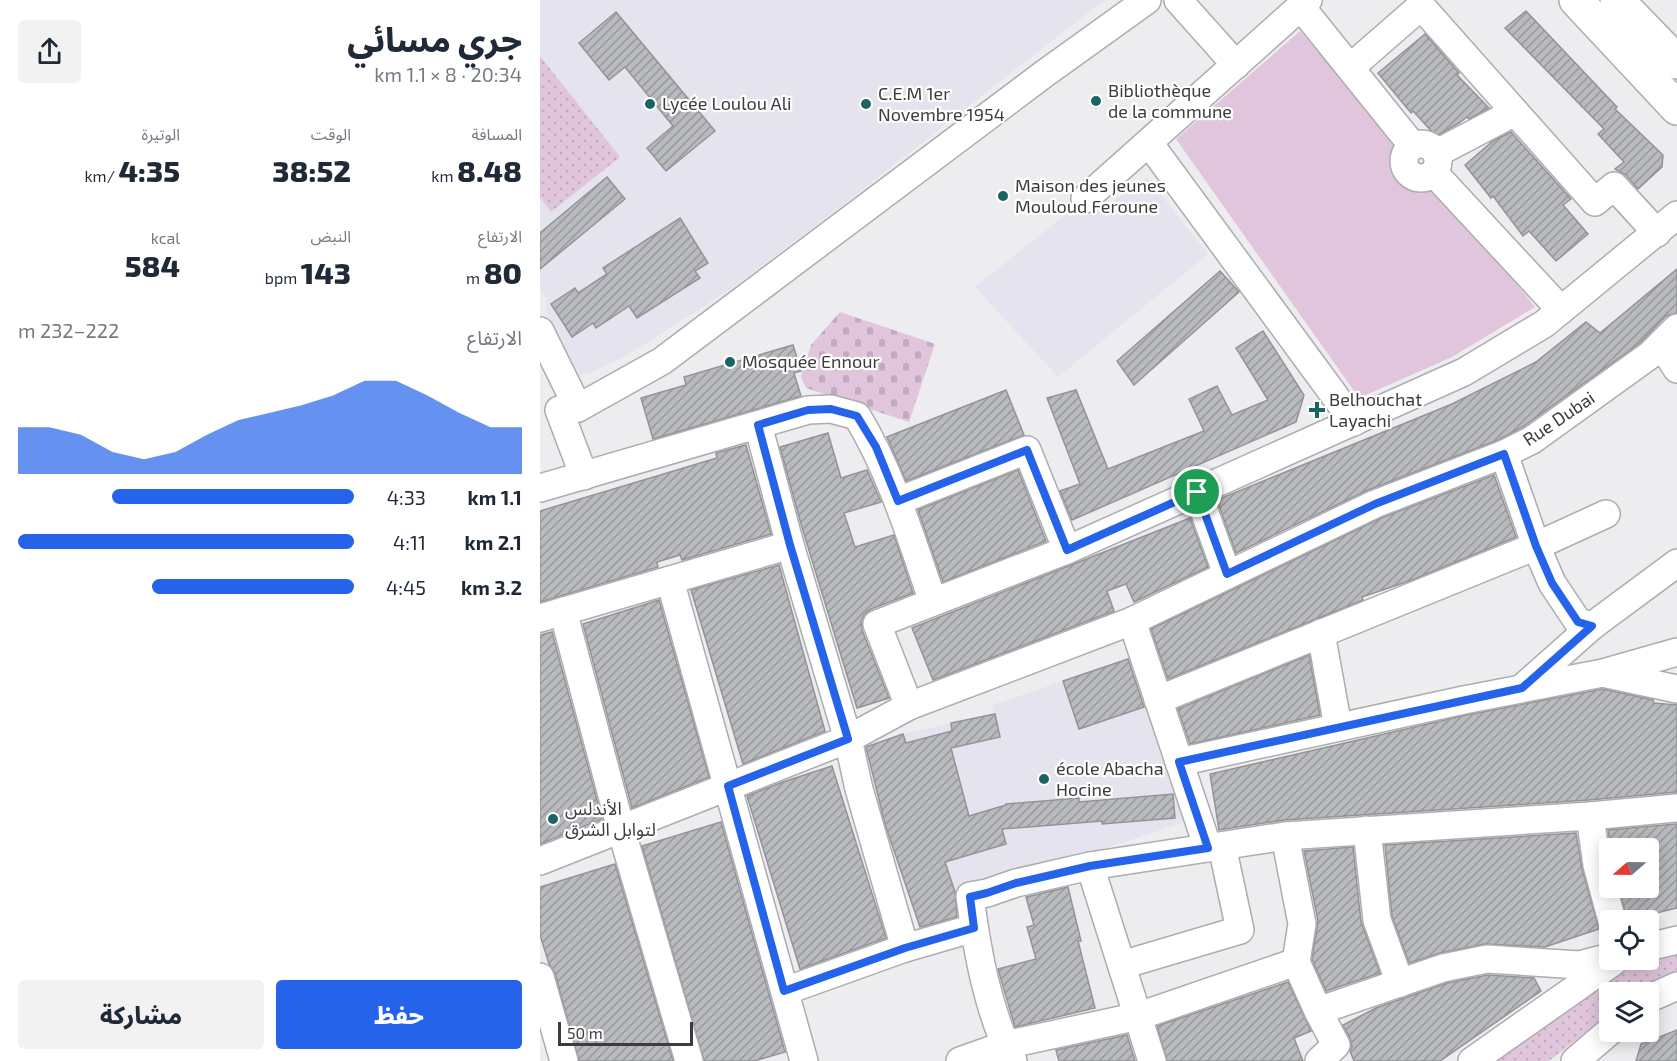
<!DOCTYPE html>
<html lang="ar">
<head>
<meta charset="utf-8">
<style>
	:root { --surface:#fff; --page:#f2f2f3; --text:#1f2937; --muted:#747a83; --accent:#2563eb }
	body { margin:0; font-family:"Exo 2","Noto Sans Arabic",sans-serif; background:var(--page); color:var(--text); direction:rtl; height:100vh; display:flex; flex-direction:column; font-size:22px; white-space:nowrap }
	* { box-sizing:border-box; margin:0 }
	p { font-size:20px; color:var(--muted) }
	.icon { flex:none; width:33px; height:33px; fill:none; stroke:currentColor; stroke-width:2; stroke-linecap:round; stroke-linejoin:round }
	.map { position:relative; flex:1; overflow:hidden; direction:ltr }
	.panel { display:flex; flex-direction:column; background:var(--surface); width:540px }
	.panel>* { flex:none }
	.needle { width:39px; rotate:250deg }
	.buttons { position:absolute; left:1059px; top:838px; display:grid; gap:12px }
	.buttons a { display:grid; place-items:center; width:60px; height:60px; border-radius:6px; background:var(--surface); box-shadow:0 3px 15px #0003; font-size:30px }
	.scale { position:absolute; left:18px; bottom:15px; width:135px; box-sizing:border-box; padding-left:6px; border:3px solid #3c3c3e; border-top:0; font-size:16px; line-height:21px; white-space:nowrap; color:#3c3c3e; -webkit-text-stroke:4px #fff; paint-order:stroke }
	.pin { position:absolute; display:grid; place-items:center; width:51px; height:51px; color:#fff; margin:-26px; border:3px solid #fff; border-radius:50%; box-shadow:0 2px 6px #0007 }
	.round { display:grid; place-items:center; flex:none; width:63px; height:63px; border-radius:6px; background:var(--page) }
	.overview { display:flex; align-items:center; justify-content:space-between; height:102px; padding:0 18px }
	h1 { font-size:33px; font-weight:800; line-height:45px }
	.metrics { display:grid; grid-template-columns:repeat(3,1fr); gap:9px; height:102px; padding:6px 18px }
	.metrics div { display:grid; align-content:center }
	.metrics b { font-size:30px; font-weight:800 }
	.metrics small { font-size:16px; font-weight:400 }
	.metrics p { font-size:16px }
	.chart { height:168px; padding:12px 18px }
	.chart p { display:flex; justify-content:space-between }
	.chart svg { width:100%; height:108px; margin-top:6px; fill:var(--accent); opacity:.7 }
	.button { display:flex; gap:12px; margin-top:auto; padding:12px 18px }
	.button a { flex:1; height:69px; border-radius:6px; background:var(--accent); color:#fff; font-size:24px; font-weight:800; line-height:69px; text-align:center }
	.button a+a { background:var(--page); color:var(--text) }
	ul { padding:0 18px; list-style:none; font-size:20px }
	li { display:grid; grid-template-columns:96px 72px 1fr; align-items:center; height:45px }
	li i { height:15px; border-radius:8px; background:var(--accent) }
	main { display:flex; flex:1; min-height:0 }
	.map>svg:first-child { display:block }
</style>
</head>
<body>
<main>
<div class="map">
<svg width="1137" height="1061" viewBox="0 0 1137 1061">
	<defs>
		<pattern id="cemetery-stones" width="16" height="16" patternUnits="userSpaceOnUse" patternTransform="scale(1.5)"><rect width="16" height="16" fill="#e0c5dc"/><path d="M2 7V4a2 2 0 0 1 4 0v3zM10 15v-3a2 2 0 0 1 4 0v3z" fill="#c1aabe"/></pattern>
		<pattern id="park-dots" width="8" height="8" patternUnits="userSpaceOnUse" patternTransform="scale(1.5)"><rect width="8" height="8" fill="#e0c5dc"/><path d="M2 2h.1M6 6h.1" fill="none" stroke="#c1aabe" stroke-width="1.8" stroke-linecap="round"/></pattern>
		<pattern id="building-hatch" width="6" height="6" patternUnits="userSpaceOnUse" patternTransform="scale(1.5)"><rect width="6" height="6" fill="#b8babd"/><path d="M-1 1l2-2M0 6l6-6M5 7l2-2" fill="none" stroke="#97989b"/></pattern>
	</defs>
	<rect width="100%" height="100%" fill="#ededf0"/>
	<g fill="#e4e3ee">
		<path d="M0,0H564L299,208L188,291L84,357L50,373L39,375L6,311V298L0,289Z"/>
		<path d="M607,177L668,254L518,377L435,287L545,199L557,213Z"/>
		<path d="M523,681L540,729L606,707L644,822L417,898L363,734L454,714L452,705Z"/>
	</g>
	<path fill="#e0c5dc" d="M760,31L853,138L860,147L856,164L861,176L880,184L898,186L995,307L912,357L819,398L636,139Z"/>
	<path fill="url(#cemetery-stones)" d="M300,312L395,344L369,422L266,388L261,377L271,345Z"/>
	<g fill="url(#park-dots)">
		<path d="M0,56L80,157L11,212L0,197Z"/>
		<path d="M1137,943V972L1097,993H1070L1069,1014L1009,1061H945L1044,992L1091,965L1101,960H1108Z"/>
	</g>
	<g fill="url(#building-hatch)" stroke="#939497" stroke-width="1.5">
		<path d="M986,11L1077,107L1075,109L1123,155L1122,167L1098,189L1086,175L1075,169L1084,162L1058,134L1064,129L965,28Z"/>
		<path d="M76,12L175,131L126,171L107,148L133,126L85,67L69,80L39,43Z"/>
		<path d="M885,34L919,73L917,75L949,108L929,119L927,117L919,123L896,136L873,111L871,113L838,73Z"/>
		<path d="M971,132L1031,199L1023,205L1048,234L1016,261L989,231L983,236L953,196L951,198L925,165L953,141Z"/>
		<path d="M67,177L85,199L0,269V233Z"/>
		<path d="M140,218L168,263L155,271L160,278L97,318L89,306L56,328L53,323L32,337L11,304L35,288L38,293L67,274L63,268Z"/>
		<path d="M1137,269V313L1126,316L1100,343L984,426L958,440L828,490L696,553L677,500L912,404L996,362L1046,322L1060,333Z"/>
		<path d="M680,271L699,292L594,385L577,361Z"/>
		<path d="M723,331L764,395L756,422L532,520L520,491L540,484L507,398L536,390L568,469L664,431L649,399L677,386L692,415L728,400L696,348Z"/>
		<path d="M253,345L261,371L254,373L261,396L113,439L101,398L146,385L144,377Z"/>
		<path d="M466,390L484,435L366,481L347,437Z"/>
		<path d="M288,433L301,478L327,470L341,502L304,513L315,547L354,535L373,593L331,609L324,615L321,622L322,630L349,698L317,708L261,524L240,447Z"/>
		<path d="M206,445L231,534L142,560L140,555L117,562L118,567L0,602V511L177,458L176,453Z"/>
		<path d="M478,470L506,541L403,582L378,510Z"/>
		<path d="M954,475L976,537L872,580L822,597L823,600L628,679L611,629L841,518Z"/>
		<path d="M650,518L668,567L594,602L586,584L567,591L574,611L393,680L372,628Z"/>
		<path d="M239,565L285,731L203,764L151,590Z"/>
		<path d="M119,600L169,777L92,808L43,624Z"/>
		<path d="M12,632L62,819L0,844V635Z"/>
		<path d="M769,655L780,715L650,744L638,709Z"/>
		<path d="M588,659L604,707L539,729L523,681Z"/>
		<path d="M1063,689L1113,700L1114,703L1137,705V792L1049,800L744,820L679,830L670,774L927,715Z"/>
		<path d="M455,714L460,737L411,748L429,816L466,805V804L539,798V802L633,794L635,818L562,824V821L462,829L466,844L405,862L415,892L417,917L380,927L345,824L326,747L363,734L366,743L412,731L411,723Z"/>
		<path d="M292,766L346,938L260,969L207,796L243,782Z"/>
		<path d="M181,822L245,1052L214,1061H164L102,846Z"/>
		<path d="M1137,824V908L1087,920L1079,888H1108V849H1071L1068,830Z"/>
		<path d="M1036,833L1042,869L1059,929L1005,947L944,944L900,953L869,963L852,916L845,845Z"/>
		<path d="M813,847L821,922L840,973L786,991L772,959L778,921L764,851Z"/>
		<path d="M75,864L133,1061H39L15,973L9,964L0,935V887Z"/>
		<path d="M528,887L541,941H538L555,1008L475,1027L458,969L496,959L487,927L494,925L486,897Z"/>
		<path d="M948,975L994,978L1001,991L900,1061H814L810,1051L812,1047L810,1038L803,1025L836,1008L907,983Z"/>
		<path d="M748,982L771,1031L754,1038L763,1061H627L617,1026Z"/>
		<path d="M1137,1030V1061H1096L1101,1044Z"/>
		<path d="M587,1035L595,1061H519L516,1050Z"/>
	</g>
	<g fill="none" stroke-linecap="round" stroke-linejoin="round">
		<defs>
			<g id="minor">
				<path d="M638,0L696,65"/>
				<path d="M761,7L872,145"/>
				<path d="M811,67L881,6L1055,202L1074,186L1117,233"/>
				<path d="M609,143L814,422"/>
				<circle cx="881" cy="161" r="17"/>
				<path d="M897,153L975,112"/>
				<path d="M894,173L1021,310"/>
				<path d="M545,199L768,0"/>
				<path d="M0,331L38,408"/>
				<path d="M1121,344L1137,369"/>
				<path d="M218,425L250,545L308,739L319,789L365,948"/>
				<path d="M964,454L996,546L1012,583L1038,622L1052,626"/>
				<path d="M44,476L19,410L38,408L122,361L504,74L607,0"/>
				<path d="M0,488L268,410L291,409L317,416C352,474 371,538 393,602"/>
				<path d="M657,491L687,574"/>
				<path d="M358,501L487,450L527,550"/>
				<path d="M130,580L264,1061"/>
				<path d="M23,611L81,829L149,1061"/>
				<path d="M0,618L250,545"/>
				<path d="M592,621L668,848"/>
				<path d="M781,633L798,727"/>
				<path d="M1067,674L1137,689"/>
				<path d="M982,688L1052,626L1137,563"/>
				<path d="M618,700L996,546L1066,514"/>
				<path d="M369,706L337,624L527,550L924,372L1004,324L1137,215"/>
				<path d="M639,762L924,700L1063,673L1137,652"/>
				<path d="M1050,816L1057,865L1072,921"/>
				<path d="M827,830L837,920L860,983"/>
				<path d="M745,836L762,924L756,962L778,1011"/>
				<path d="M0,861L308,739L369,706L592,621L835,504L964,454L992,440L1110,355L1137,328"/>
				<path d="M550,866L612,1061"/>
				<path d="M1108,947L1137,940"/>
				<path d="M582,965L700,930L682,846"/>
				<path d="M0,977L24,1061"/>
				<path d="M245,991L365,948L434,928"/>
				<path d="M1108,999L1137,986"/>
				<path d="M420,1061L465,1045L599,1016L756,962"/>
				<path d="M473,1061C448,1011 437,952 430,896L447,893L476,883L550,866L745,836L1050,816L1137,808"/>
				<path d="M779,1061L796,1045L778,1011L903,968L947,959L1039,965L1070,957"/>
				<path d="M932,1061L1073,962"/>
				<path d="M1035,1061L1070,1031"/>
			</g>
			<g id="highway">
				<path d="M1036,0L1137,108"/>
				<path d="M1077,0L1137,62"/>
			</g>
		</defs>
		<use href="#minor" stroke="#adadb0" stroke-width="30"/>
		<use href="#highway" stroke="#adadb0" stroke-width="36"/>
		<use href="#minor" stroke="#fff" stroke-width="27"/>
		<use href="#highway" stroke="#fff" stroke-width="33"/>
	</g>
	<g fill="none" stroke-linecap="round" stroke-linejoin="round">
		<defs>
			<path id="route" d="M291,409L317,416L336,447L358,501L487,450L527,550L657,492L687,574L835,504L964,454L996,546L1012,583L1038,622L1052,626L982,688L639,762L668,848L550,866L476,883L447,893L430,897L434,928L365,948L244,991L188,786L308,739L250,545L218,425L268,410Z"/>
		</defs>
		<use href="#route" stroke="#fff" stroke-width="12"/>
		<use href="#route" stroke="#2563eb" stroke-width="8"/>
	</g>
	<g fill="#186561" stroke="#fff" stroke-width="2">
		<circle cx="556" cy="101" r="6"/>
		<circle cx="110" cy="104" r="6"/>
		<circle cx="326" cy="104" r="6"/>
		<circle cx="463" cy="196" r="6"/>
		<circle cx="190" cy="362" r="6"/>
		<path d="M774 401h6v6h6v6h-6v6h-6v-6h-6v-6h6z"/>
		<circle cx="504" cy="779" r="6"/>
		<circle cx="13" cy="819" r="6"/>
	</g>
	<g text-anchor="middle" stroke-width="4.5" stroke-linejoin="round" paint-order="stroke">
		<g font-size="18" fill="#3c3c3e" stroke="#fff" text-anchor="start">
			<text x="568" y="97">Bibliothèque<tspan x="568" dy="21">de la commune</tspan></text>
			<text x="338" y="100">C.E.M 1er<tspan x="338" dy="21">Novembre 1954</tspan></text>
			<text x="122" y="110">Lycée Loulou Ali</text>
			<text x="475" y="192">Maison des jeunes<tspan x="475" dy="21">Mouloud Feroune</tspan></text>
			<text x="202" y="368">Mosquée Ennour</text>
			<text x="789" y="406">Belhouchat<tspan x="789" dy="21">Layachi</tspan></text>
			<text x="516" y="775">école Abacha<tspan x="516" dy="21">Hocine</tspan></text>
			<text x="25" y="815">الأندلس<tspan x="25" dy="21">لتوابل الشرق</tspan></text>
		</g>
		<g font-size="18" fill="#3c3c3e" stroke="#fff">
			<text transform="translate(1019 419) rotate(-34)" y="6">Rue Dubai</text>
		</g>
	</g>
</svg>
<div class="buttons">
<a><svg class="needle" viewBox="-14 -14 28 28"><path d="M0-13l5 13h-10z" fill="#e53935"/><path d="M0 13l5-13h-10z" fill="#747a83"/></svg></a>
<a><svg class="icon" aria-label="locate" viewBox="0 0 24 24"><circle cx="12" cy="12" r="6"/><path d="M12 2v4M12 18v4M2 12h4M18 12h4"/></svg></a>
<a><svg class="icon" aria-label="layers" viewBox="0 0 24 24"><path d="M12 4l9 5-9 5-9-5zM3 14l9 5 9-5"/></svg></a>
</div>
<div class="scale">50 m</div>
<div class="pin" style="left:657px;top:492px;background:#1e9e55"><svg class="icon" aria-label="arrive" viewBox="0 0 24 24"><path d="M6 21V4h12l-3 4 3 4H6"/></svg></div>
</div>
<section class="panel">
<div class="overview"><div><h1>جري مسائي</h1><p>20:34 · 8 × 1.1 km</p></div><a class="round"><svg class="icon" aria-label="share" viewBox="0 0 24 24"><path d="M12 15V3M7 8l5-5 5 5M5 13v7h14v-7"/></svg></a></div>
<div class="metrics">
<div><p>المسافة</p><b>8.48<small> km</small></b></div>
<div><p>الوقت</p><b>38:52</b></div>
<div><p>الوتيرة</p><b>4:35<small> /km</small></b></div>
</div>
<div class="metrics">
<div><p>الارتفاع</p><b>80<small> m</small></b></div>
<div><p>النبض</p><b>143<small> bpm</small></b></div>
<div><p>kcal</p><b>584</b></div>
</div>
<div class="chart"><p><span>الارتفاع</span>222–232 m</p>
<svg viewBox="0 0 160 44" preserveAspectRatio="none"><path d="M0 44V25L10 25L20 28L30 35L40 38L50 35L60 28L70 22L80 19L90 16L100 12L110 6L120 6L130 12L140 19L150 25L160 25V44z"/></svg>
</div>
<ul>
<li><b>1.1 km</b>4:33<i style="width:72%"></i></li>
<li><b>2.1 km</b>4:11<i style="width:100%"></i></li>
<li><b>3.2 km</b>4:45<i style="width:60%"></i></li>
</ul>
<div class="button"><a>حفظ</a><a>مشاركة</a></div>
</section>
</main>
</body>
</html>
